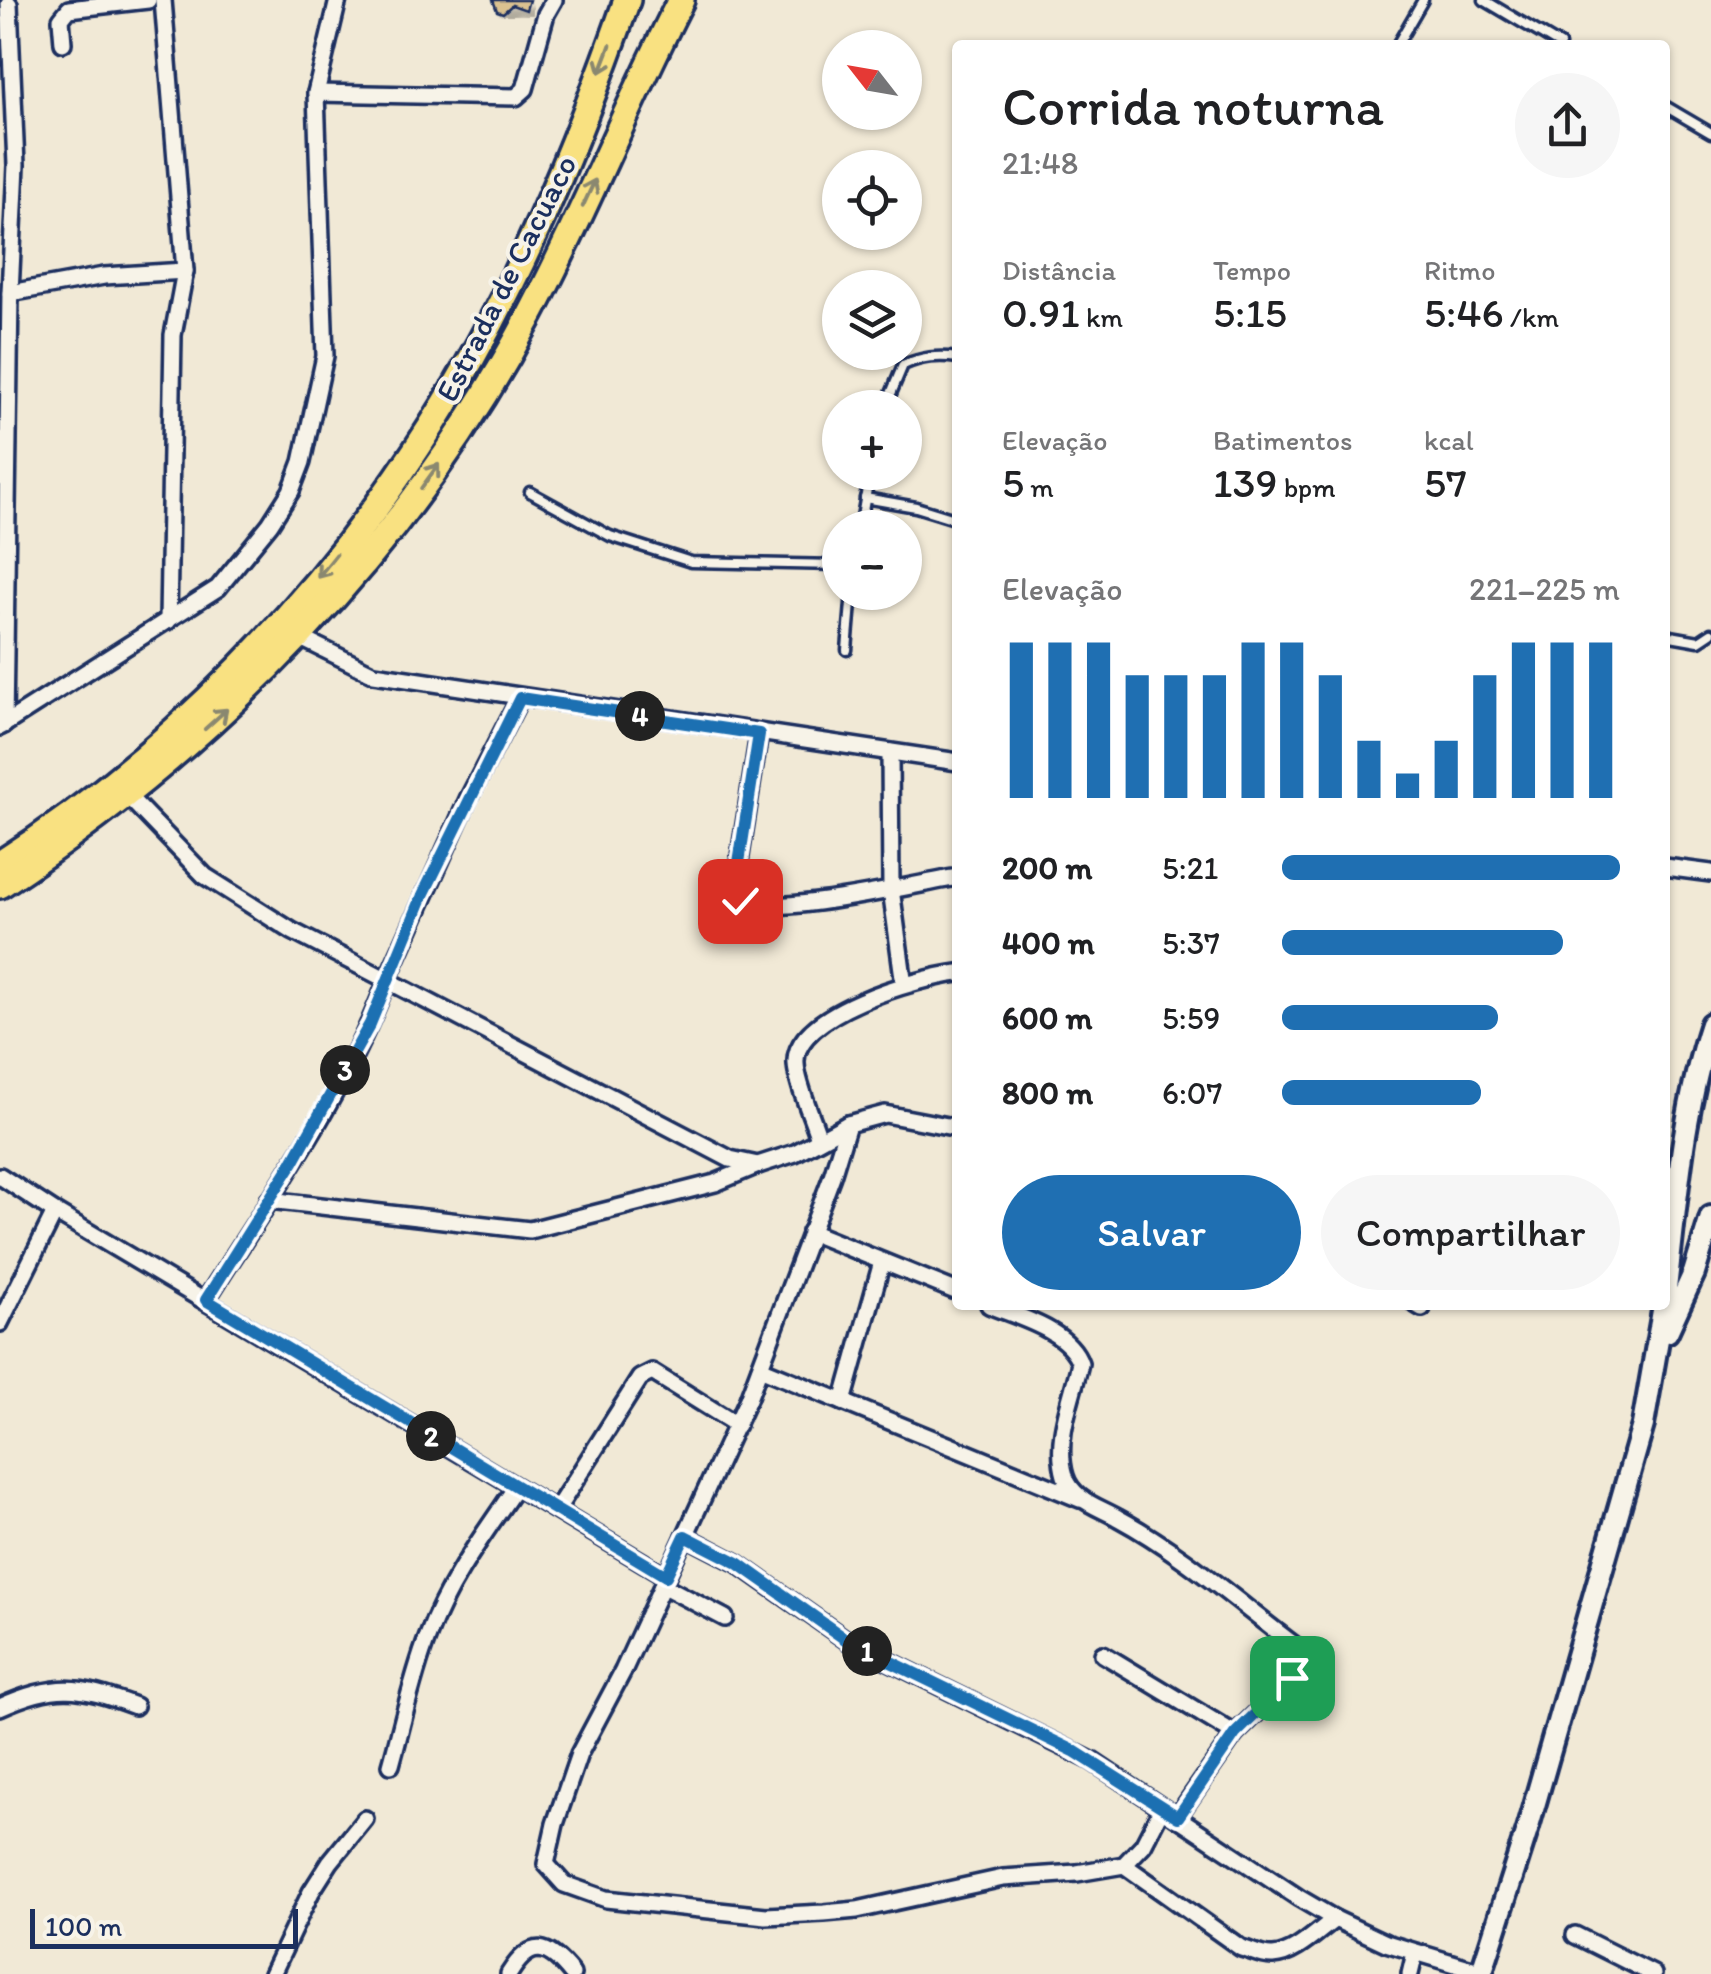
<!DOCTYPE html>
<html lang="pt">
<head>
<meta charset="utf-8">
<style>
	:root { --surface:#fff; --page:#f6f6f6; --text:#202124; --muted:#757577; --accent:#1f6fb2 }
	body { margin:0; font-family:Itim,sans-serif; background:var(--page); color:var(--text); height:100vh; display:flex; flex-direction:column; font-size:38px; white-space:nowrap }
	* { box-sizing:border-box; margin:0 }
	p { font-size:32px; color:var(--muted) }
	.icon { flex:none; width:55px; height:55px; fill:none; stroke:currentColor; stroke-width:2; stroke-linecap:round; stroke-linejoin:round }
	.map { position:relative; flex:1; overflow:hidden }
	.drawer { position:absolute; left:952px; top:40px; width:718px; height:1270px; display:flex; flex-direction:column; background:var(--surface); border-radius:10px; box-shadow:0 2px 8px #0004 }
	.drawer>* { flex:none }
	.needle { width:65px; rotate:301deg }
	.fabs { position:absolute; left:822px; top:30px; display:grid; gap:20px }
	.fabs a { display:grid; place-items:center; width:100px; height:100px; border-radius:50%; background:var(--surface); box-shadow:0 2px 8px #0004; font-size:50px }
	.scale { position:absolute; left:30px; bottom:25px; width:268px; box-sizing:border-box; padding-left:10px; border:5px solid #1b2f5e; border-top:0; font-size:28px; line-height:35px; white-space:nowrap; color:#1b2f5e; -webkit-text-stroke:8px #f7f3e8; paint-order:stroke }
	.pin { position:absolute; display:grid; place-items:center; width:85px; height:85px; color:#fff; margin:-42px; border-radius:20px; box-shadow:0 5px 15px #0006 }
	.km { position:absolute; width:50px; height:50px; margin:-25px; border-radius:50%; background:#222; color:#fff; font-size:28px; line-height:50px; text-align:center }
	.round { display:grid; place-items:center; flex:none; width:105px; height:105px; border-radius:52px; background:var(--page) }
	.head { display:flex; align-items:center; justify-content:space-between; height:170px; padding:0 50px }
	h1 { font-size:55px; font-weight:600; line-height:75px }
	.metrics { display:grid; grid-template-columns:repeat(3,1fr); gap:15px; height:170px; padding:10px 50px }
	.metrics div { display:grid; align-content:center }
	.metrics b { font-size:42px; font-weight:600 }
	.metrics small { font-size:28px; font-weight:400 }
	.metrics p { font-size:28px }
	.chart { height:280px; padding:20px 50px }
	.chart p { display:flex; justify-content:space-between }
	.chart svg { width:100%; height:180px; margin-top:10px; stroke:var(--accent); stroke-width:6 }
	.button { display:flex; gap:20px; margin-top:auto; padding:20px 50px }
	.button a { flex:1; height:115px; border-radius:60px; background:var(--accent); color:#fff; font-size:40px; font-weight:600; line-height:115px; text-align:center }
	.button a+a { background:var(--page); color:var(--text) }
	ul { padding:0 50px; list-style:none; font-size:32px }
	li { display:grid; grid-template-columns:160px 120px 1fr; align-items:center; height:75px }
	li i { height:25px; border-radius:12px; background:var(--accent) }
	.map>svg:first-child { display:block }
</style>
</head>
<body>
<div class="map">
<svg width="1711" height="1974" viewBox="0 0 1711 1974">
	<defs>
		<filter id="shadow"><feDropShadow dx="8" dy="8" stdDeviation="2.5" flood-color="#0004"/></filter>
	</defs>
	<rect width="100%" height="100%" fill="#f1e9d6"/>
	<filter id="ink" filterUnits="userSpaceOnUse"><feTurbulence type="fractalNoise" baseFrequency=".01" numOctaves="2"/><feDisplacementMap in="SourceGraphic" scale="20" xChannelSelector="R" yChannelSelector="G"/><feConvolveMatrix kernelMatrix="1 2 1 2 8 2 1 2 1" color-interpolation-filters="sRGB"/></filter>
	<g filter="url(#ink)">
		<path fill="#dac190" stroke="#1b2f5e" stroke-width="2.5" filter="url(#shadow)" d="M493,0H529L526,10L512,5L503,13L497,11Z"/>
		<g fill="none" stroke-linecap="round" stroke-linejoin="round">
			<defs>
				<g id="service">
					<path d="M1484,0L1560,45"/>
					<path d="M1397,45L1423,0"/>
					<path d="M1665,106L1711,133"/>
					<path d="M885,408L903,365C922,357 937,355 958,358"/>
					<path d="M530,492L610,536L691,562L840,565"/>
					<path d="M865,498L916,507L958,520"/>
					<path d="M860,528L870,472"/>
					<path d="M1665,635L1699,641L1711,633"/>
					<path d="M847,650L852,592"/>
				</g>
				<g id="minor">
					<path d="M163,0L185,271L173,335L168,621"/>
					<path d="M63,43L61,19L69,9L148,0"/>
					<path d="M316,93L338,0"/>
					<path d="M10,293L104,276L185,271"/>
					<path d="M299,637L374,674L958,762"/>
					<path d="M520,698L469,797L387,980L730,1159L758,1165L795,1153L848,1124L885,1114L958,1128"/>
					<path d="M4,725L10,293L16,165L9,4"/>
					<path d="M0,727L218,588L270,524L291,491L302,462L325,356L316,93L516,97L525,89L546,14L554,0"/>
					<path d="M759,734L736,882L740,901C772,918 916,884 958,877"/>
					<path d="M890,752L891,889L904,985"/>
					<path d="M126,794L205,876L292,931L387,980C345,1094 270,1198 206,1300"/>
					<path d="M1665,867L1711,873"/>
					<path d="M848,1124L832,1176L748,1399L623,1671L579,1754L555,1824L546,1864L564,1884L606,1899L766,1916L824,1913L857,1910L1003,1878L1077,1873L1124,1865L1143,1845L1162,1808"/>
					<path d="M819,1139C813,1118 797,1085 796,1064C792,1013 919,978 958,973"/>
					<path d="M0,1176L55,1212L666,1576"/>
					<path d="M269,1200L530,1230L715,1183L758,1165"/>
					<path d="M810,1232L958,1292"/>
					<path d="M989,1305C1018,1317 1069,1330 1080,1363C1072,1399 1054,1439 1065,1476C1072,1500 1099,1507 1118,1518C1181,1552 1236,1601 1293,1644L1303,1655V1668L1235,1734L1177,1817"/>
					<path d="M1417,1305L1422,1308"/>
					<path d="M0,1323L55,1212"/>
					<path d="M760,1368L1080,1499"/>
					<path d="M843,1402L882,1262"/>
					<path d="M557,1509L640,1378L652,1372L737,1425"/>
					<path d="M685,1536L737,1563L848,1641L1092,1761L1299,1898L1335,1919L1386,1943L1482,1972"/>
					<path d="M662,1585L725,1618"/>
					<path d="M1103,1654L1235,1734"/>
					<path d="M0,1707C55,1682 79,1685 135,1706"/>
					<path d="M391,1765C403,1722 412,1677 428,1636C448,1582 484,1534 516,1487"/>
					<path d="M1124,1865L1241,1948C1250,1950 1263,1957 1273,1956C1295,1955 1318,1931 1335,1919"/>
					<path d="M1575,1935L1653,1974"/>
					<path d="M272,1974L311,1892L330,1862L365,1819"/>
					<path d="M509,1974C531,1938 548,1944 572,1974"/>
					<path d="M1410,1974L1415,1953"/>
				</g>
				<g id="tertiary">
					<path d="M1665,1297C1676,1206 1682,1112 1711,1024"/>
					<path d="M1667,1332L1694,1273L1711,1217"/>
					<path d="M1481,1974L1528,1827L1643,1425L1664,1305"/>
				</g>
				<g id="primary">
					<path d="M0,864C172,754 323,597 432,425C515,294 576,146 627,0"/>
					<path d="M0,885C219,741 408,547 531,314C585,212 628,103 681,0"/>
				</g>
			</defs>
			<use href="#service" stroke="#1b2f5e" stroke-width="15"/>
			<use href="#minor" stroke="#1b2f5e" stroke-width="22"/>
			<use href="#tertiary" stroke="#1b2f5e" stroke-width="28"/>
			<use href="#primary" stroke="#1b2f5e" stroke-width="32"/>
			<use href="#service" stroke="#f7f3e8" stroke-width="8"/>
			<use href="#minor" stroke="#f7f3e8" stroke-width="15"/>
			<use href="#tertiary" stroke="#f7f3e8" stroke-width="20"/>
			<use href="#primary" stroke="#f9e181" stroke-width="25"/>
		</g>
		<defs><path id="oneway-shaft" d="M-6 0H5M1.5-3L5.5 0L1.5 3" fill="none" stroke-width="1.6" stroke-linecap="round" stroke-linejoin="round" transform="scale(2.5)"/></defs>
		<g stroke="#8a8870">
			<use href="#oneway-shaft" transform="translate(605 59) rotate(111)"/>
			<use href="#oneway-shaft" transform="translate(589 193) rotate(-65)"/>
			<use href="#oneway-shaft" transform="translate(430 476) rotate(-54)"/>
			<use href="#oneway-shaft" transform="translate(327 566) rotate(129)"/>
			<use href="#oneway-shaft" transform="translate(216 719) rotate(-42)"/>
		</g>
	</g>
	<g fill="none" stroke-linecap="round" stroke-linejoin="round" filter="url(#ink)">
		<defs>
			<path id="route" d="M740,901L736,882L759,734L520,698L423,895L370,1024L293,1162L206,1300L666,1576L685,1536L738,1563L848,1641L1074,1751L1178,1817L1235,1734L1292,1678"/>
		</defs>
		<use href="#route" stroke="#fff" stroke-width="20"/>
		<use href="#route" stroke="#1f6fb2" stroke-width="12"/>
	</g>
	<g text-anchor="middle" stroke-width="8" stroke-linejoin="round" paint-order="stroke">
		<g font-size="32" fill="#1b2f5e" stroke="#f7f3e8">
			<text transform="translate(506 278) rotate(-63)" y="11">Estrada de Cacuaco</text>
		</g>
	</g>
</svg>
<div class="fabs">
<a><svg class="needle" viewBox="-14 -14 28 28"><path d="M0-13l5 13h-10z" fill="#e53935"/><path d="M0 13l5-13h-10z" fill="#757577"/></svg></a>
<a><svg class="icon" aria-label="locate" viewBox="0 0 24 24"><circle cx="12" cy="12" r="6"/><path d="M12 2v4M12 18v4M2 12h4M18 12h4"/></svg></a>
<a><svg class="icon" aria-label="layers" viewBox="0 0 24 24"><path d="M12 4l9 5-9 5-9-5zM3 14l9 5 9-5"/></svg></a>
<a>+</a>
<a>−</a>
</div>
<div class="scale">100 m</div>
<div class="pin" style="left:1292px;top:1678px;background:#1e9e55"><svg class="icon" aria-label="arrive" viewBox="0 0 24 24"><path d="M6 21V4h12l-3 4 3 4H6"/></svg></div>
<div class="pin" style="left:740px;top:901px;background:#d93025"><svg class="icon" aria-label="check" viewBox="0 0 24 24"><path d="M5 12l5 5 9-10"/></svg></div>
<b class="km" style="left:867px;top:1651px">1</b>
<b class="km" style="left:431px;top:1436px">2</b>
<b class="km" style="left:345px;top:1070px">3</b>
<b class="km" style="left:640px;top:716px">4</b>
<section class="drawer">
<div class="head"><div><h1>Corrida noturna</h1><p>21:48</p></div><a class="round"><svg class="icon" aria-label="share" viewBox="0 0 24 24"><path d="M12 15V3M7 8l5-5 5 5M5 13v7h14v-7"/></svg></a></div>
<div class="metrics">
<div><p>Distância</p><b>0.91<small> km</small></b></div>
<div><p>Tempo</p><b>5:15</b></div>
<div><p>Ritmo</p><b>5:46<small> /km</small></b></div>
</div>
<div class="metrics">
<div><p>Elevação</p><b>5<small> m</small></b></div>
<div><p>Batimentos</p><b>139<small> bpm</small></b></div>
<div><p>kcal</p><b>57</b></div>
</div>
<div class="chart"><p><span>Elevação</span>221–225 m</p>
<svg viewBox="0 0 160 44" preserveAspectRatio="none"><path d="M5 44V6M15 44V6M25 44V6M35 44V14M45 44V14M55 44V14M65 44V6M75 44V6M85 44V14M95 44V30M105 44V38M115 44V30M125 44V14M135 44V6M145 44V6M155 44V6"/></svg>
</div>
<ul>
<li><b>200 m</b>5:21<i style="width:100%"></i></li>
<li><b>400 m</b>5:37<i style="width:83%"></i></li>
<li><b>600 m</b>5:59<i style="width:64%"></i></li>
<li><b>800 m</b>6:07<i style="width:59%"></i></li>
</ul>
<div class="button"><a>Salvar</a><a>Compartilhar</a></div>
</section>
</div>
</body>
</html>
